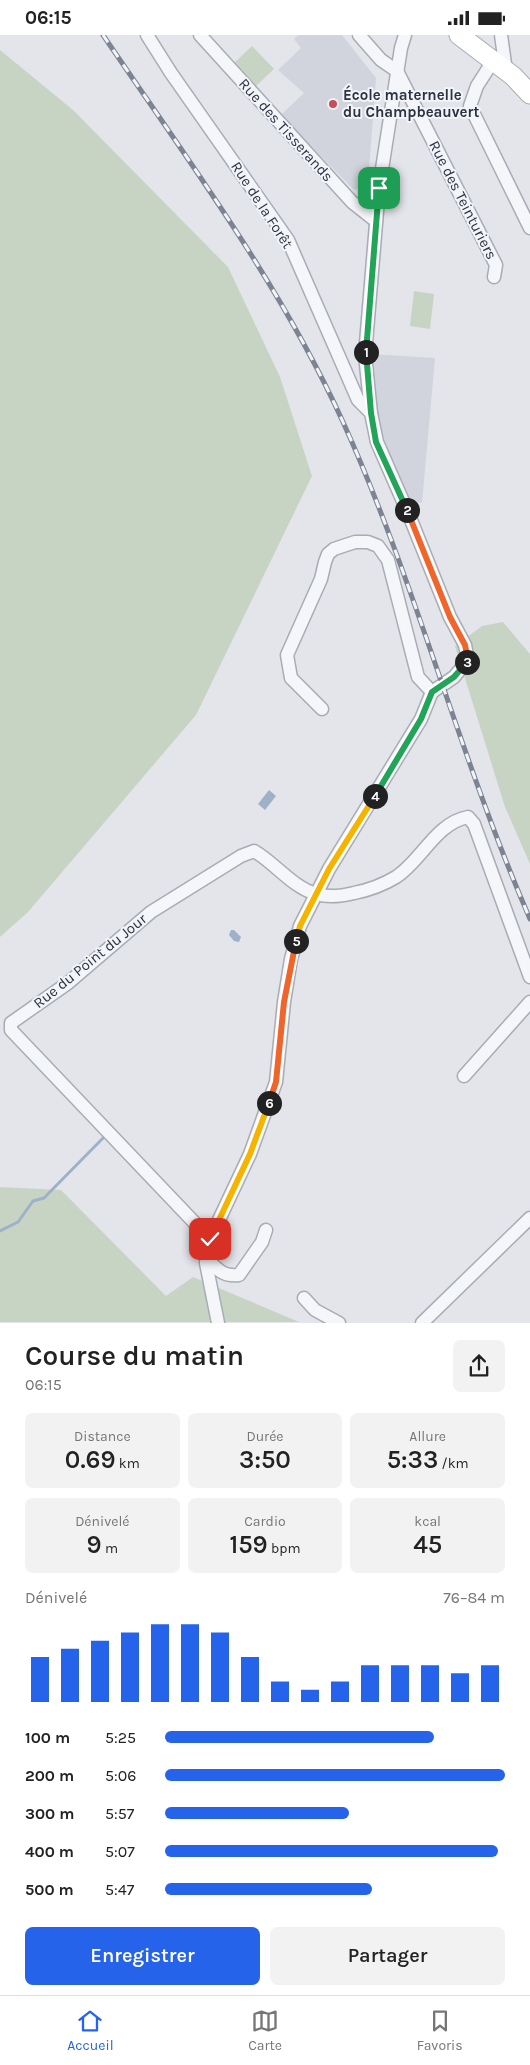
<!DOCTYPE html>
<html lang="fr">
<head>
<meta charset="utf-8">
<style>
	:root { --surface:#fff; --page:#f2f2f2; --text:#222; --muted:#767676; --line:#e0e0e0; --accent:#2563eb }
	body { margin:0; font-family:Karla,sans-serif; background:var(--page); color:var(--text); height:100vh; display:flex; flex-direction:column; font-size:19px; white-space:nowrap }
	* { box-sizing:border-box; margin:0 }
	p { font-size:16px; color:var(--muted) }
	.icon { flex:none; width:28px; height:28px; fill:none; stroke:currentColor; stroke-width:2; stroke-linecap:round; stroke-linejoin:round }
	.map { position:relative; height:1288px; overflow:hidden }
	.sheet { display:flex; flex-direction:column; background:var(--surface); flex:1 }
	.sheet>* { flex:none }
	.pin { position:absolute; display:grid; place-items:center; width:42px; height:42px; color:#fff; margin:-21px; border-radius:10px; box-shadow:0 2px 8px #0006 }
	.km { position:absolute; width:25px; height:25px; margin:-12px; border-radius:50%; background:#222; color:#fff; font-size:14px; line-height:25px; text-align:center }
	.round { display:grid; place-items:center; flex:none; width:52px; height:52px; border-radius:8px; background:var(--page) }
	.summary { display:flex; align-items:center; justify-content:space-between; height:85px; padding:0 25px }
	h1 { font-size:28px; font-weight:600; line-height:38px }
	.stats { display:grid; grid-template-columns:repeat(3,1fr); gap:8px; height:85px; padding:5px 25px }
	.stats div { display:grid; align-content:center; border-radius:8px; background:var(--page); text-align:center }
	.stats b { font-size:25px; font-weight:600 }
	.stats small { font-size:14px; font-weight:400 }
	.stats p { font-size:14px }
	.chart { height:140px; padding:10px 25px }
	.chart p { display:flex; justify-content:space-between }
	.chart svg { width:100%; height:90px; margin-top:5px; stroke:var(--accent); stroke-width:6 }
	.cta { display:flex; gap:10px; margin-top:auto; padding:10px 25px }
	.cta a { flex:1; height:58px; border-radius:8px; background:var(--accent); color:#fff; font-size:20px; font-weight:600; line-height:58px; text-align:center }
	.cta a+a { background:var(--page); color:var(--text) }
	ul { padding:0 25px; list-style:none; font-size:16px }
	li { display:grid; grid-template-columns:80px 60px 1fr; align-items:center; height:38px }
	li i { height:12px; border-radius:6px; background:var(--accent) }
	.status { display:flex; justify-content:space-between; align-items:center; height:35px; padding:0 25px; background:var(--surface); direction:ltr }
	.status svg { height:14px; fill:currentColor }
	.tabs { display:flex; justify-content:space-around; align-items:center; height:70px; border-top:1px solid var(--line); background:var(--surface); font-size:14px; color:var(--muted) }
	.tabs a { display:grid; justify-items:center; gap:2px }
	.tabs .active { color:var(--accent) }
	.map>svg:first-child { display:block }
</style>
</head>
<body>
<div class="status"><b>06:15</b><svg viewBox="0 0 49 12"><path d="M0 12V9h3v3zM5 12V6h3v6zM10 12V3h3v9zM15 12V0h3v12zM26 1h20v11H26zM47 4h2v5h-2z"/></svg></div>
<div class="map">
<svg width="530" height="1288" viewBox="0 0 530 1288">
	<rect width="100%" height="100%" fill="#e3e5ea"/>
	<g fill="#d1d4dc">
		<path d="M298,0H342L376,43L368,148L354,155L281,80L304,58L278,35L301,13L294,4Z"/>
		<path d="M371,319L435,323L422,468L406,466L385,411L376,380Z"/>
	</g>
	<g fill="#c7d4c4">
		<path d="M252,11L274,34L256,51L234,28Z"/>
		<path d="M0,15L73,75L228,232L280,342L312,441L196,680L28,877L0,902Z"/>
		<path d="M414,256L434,259L430,294L410,291Z"/>
		<path d="M503,587L530,619V829L505,772L455,611L482,591Z"/>
		<path d="M0,1152L61,1155L166,1261L193,1242L299,1287H0Z"/>
	</g>
	<g fill="#9fb1c9">
		<path d="M269,755L276,761L265,775L258,769Z"/>
		<path d="M231,895H234L241,902L239,907L234,906L229,900Z"/>
	</g>
	<g fill="none" stroke-linecap="round" stroke-linejoin="round">
		<path stroke="#9fb1c9" stroke-width="3" d="M0,1196L18,1187L33,1166L44,1163L106,1100"/>
		<defs>
			<g id="street">
				<path d="M147,0L171,38L288,205L358,365L371,378"/>
				<path d="M200,0L352,167L376,186"/>
				<path d="M359,0L381,25L397,36L496,230L494,242"/>
				<path d="M405,0L401,13L379,153L365,320L371,378L377,407L409,480L450,582L465,610L468,625L454,642L432,657"/>
				<path d="M501,0L506,36"/>
				<path d="M493,26L477,51L470,71L530,193"/>
				<path d="M322,674L291,643L287,620L321,544L325,527L328,519L334,514L355,507H368L378,511L388,525L418,642L432,657"/>
				<path d="M464,1041L530,967"/>
				<path d="M210,1204L11,995V988L68,948L151,877L241,821L254,816C275,828 292,852 316,859C329,863 342,861 354,858C369,855 383,850 396,842C422,825 436,788 468,782L474,789L530,942"/>
				<path d="M206,1223C217,1234 223,1242 239,1240L262,1207L266,1195"/>
				<path d="M304,1263L315,1275L339,1288"/>
				<path d="M218,1288L206,1228L210,1204L250,1119L276,1047L284,967L291,924L300,891L329,834L421,684L432,657"/>
				<path d="M422,1288L530,1183"/>
			</g>
			<path id="secondary" d="M459,0L513,41L530,59"/>
		</defs>
		<use href="#street" stroke="#a8acb4" stroke-width="15"/>
		<use href="#secondary" stroke="#a8acb4" stroke-width="21"/>
		<use href="#street" stroke="#f5f6f9" stroke-width="12"/>
		<use href="#secondary" stroke="#fff" stroke-width="19"/>
		<defs>
			<path id="rail" d="M103,0C187,124 281,250 343,387C416,548 459,721 530,884"/>
		</defs>
		<use href="#rail" stroke="#7c8493" stroke-width="5"/>
		<use href="#rail" stroke="#f2f4f8" stroke-width="3" stroke-dasharray="9" stroke-linecap="butt"/>
	</g>
	<g fill="none" stroke-linecap="round" stroke-linejoin="round">
		<defs>
			<path id="split-1" d="M366,317L379,153"/>
			<path id="split-2" d="M366,317L371,378L376,407L407,475"/>
			<path id="split-3" d="M407,475L450,582L465,610L468,625L467,627"/>
			<path id="split-4" d="M375,761L421,684L432,657L454,642L467,627"/>
			<path id="split-5" d="M296,906L300,891L329,834L375,761"/>
			<path id="split-6" d="M269,1068L276,1047L284,967L296,906"/>
			<path id="split-7" d="M210,1204L250,1119L269,1068"/>
		</defs>
		<use href="#split-1" stroke="#fff" stroke-width="10"/>
		<use href="#split-2" stroke="#fff" stroke-width="10"/>
		<use href="#split-3" stroke="#fff" stroke-width="10"/>
		<use href="#split-4" stroke="#fff" stroke-width="10"/>
		<use href="#split-5" stroke="#fff" stroke-width="10"/>
		<use href="#split-6" stroke="#fff" stroke-width="10"/>
		<use href="#split-7" stroke="#fff" stroke-width="10"/>
		<use href="#split-1" stroke="#22a559" stroke-width="6"/>
		<use href="#split-2" stroke="#22a559" stroke-width="6"/>
		<use href="#split-3" stroke="#f0652b" stroke-width="6"/>
		<use href="#split-4" stroke="#22a559" stroke-width="6"/>
		<use href="#split-5" stroke="#f5b400" stroke-width="6"/>
		<use href="#split-6" stroke="#f0652b" stroke-width="6"/>
		<use href="#split-7" stroke="#f5b400" stroke-width="6"/>
	</g>
	<circle fill="#c94d59" stroke="#f2f4f8" stroke-width="2" cx="333" cy="69" r="5"/>
	<g text-anchor="middle" stroke-width="4" stroke-linejoin="round" paint-order="stroke">
		<g font-size="15" font-weight="bold" fill="#2b3242" stroke="#f2f4f8" text-anchor="start">
			<text x="343" y="65">École maternelle<tspan x="343" dy="17">du Champbeauvert</tspan></text>
		</g>
		<g font-size="15" fill="#2b3242" stroke="#f2f4f8">
			<text transform="translate(286 95) rotate(48)" y="5">Rue des Tisserands</text>
			<text transform="translate(463 165) rotate(63)" y="5">Rue des Teinturiers</text>
			<text transform="translate(262 170) rotate(57)" y="5">Rue de la Forêt</text>
			<text transform="translate(90 926) rotate(-39)" y="5">Rue du Point du Jour</text>
		</g>
	</g>
</svg>
<div class="pin" style="left:379px;top:153px;background:#1e9e55"><svg class="icon" aria-label="arrive" viewBox="0 0 24 24"><path d="M6 21V4h12l-3 4 3 4H6"/></svg></div>
<div class="pin" style="left:210px;top:1204px;background:#d93025"><svg class="icon" aria-label="check" viewBox="0 0 24 24"><path d="M5 12l5 5 9-10"/></svg></div>
<b class="km" style="left:366px;top:317px">1</b>
<b class="km" style="left:407px;top:475px">2</b>
<b class="km" style="left:467px;top:627px">3</b>
<b class="km" style="left:375px;top:761px">4</b>
<b class="km" style="left:296px;top:906px">5</b>
<b class="km" style="left:269px;top:1068px">6</b>
</div>
<section class="sheet">
<div class="summary"><div><h1>Course du matin</h1><p>06:15</p></div><a class="round"><svg class="icon" aria-label="share" viewBox="0 0 24 24"><path d="M12 15V3M7 8l5-5 5 5M5 13v7h14v-7"/></svg></a></div>
<div class="stats">
<div><p>Distance</p><b>0.69<small> km</small></b></div>
<div><p>Durée</p><b>3:50</b></div>
<div><p>Allure</p><b>5:33<small> /km</small></b></div>
</div>
<div class="stats">
<div><p>Dénivelé</p><b>9<small> m</small></b></div>
<div><p>Cardio</p><b>159<small> bpm</small></b></div>
<div><p>kcal</p><b>45</b></div>
</div>
<div class="chart"><p><span>Dénivelé</span>76–84 m</p>
<svg viewBox="0 0 160 44" preserveAspectRatio="none"><path d="M5 44V22M15 44V18M25 44V14M35 44V10M45 44V6M55 44V6M65 44V10M75 44V22M85 44V34M95 44V38M105 44V34M115 44V26M125 44V26M135 44V26M145 44V30M155 44V26"/></svg>
</div>
<ul>
<li><b>100 m</b>5:25<i style="width:79%"></i></li>
<li><b>200 m</b>5:06<i style="width:100%"></i></li>
<li><b>300 m</b>5:57<i style="width:54%"></i></li>
<li><b>400 m</b>5:07<i style="width:98%"></i></li>
<li><b>500 m</b>5:47<i style="width:61%"></i></li>
</ul>
<div class="cta"><a>Enregistrer</a><a>Partager</a></div>
</section>
<nav class="tabs">
<a class="active"><svg class="icon" aria-label="home" viewBox="0 0 24 24"><path d="M3 11l9-7 9 7M6 9v11h12V9"/></svg>Accueil</a>
<a><svg class="icon" aria-label="map" viewBox="0 0 24 24"><path d="M3 6l6-2 6 2 6-2v14l-6 2-6-2-6 2zM9 4v14M15 6v14"/></svg>Carte</a>
<a><svg class="icon" aria-label="saved" viewBox="0 0 24 24"><path d="M7 4h10v16l-5-4-5 4z"/></svg>Favoris</a>
</nav>
</body>
</html>
